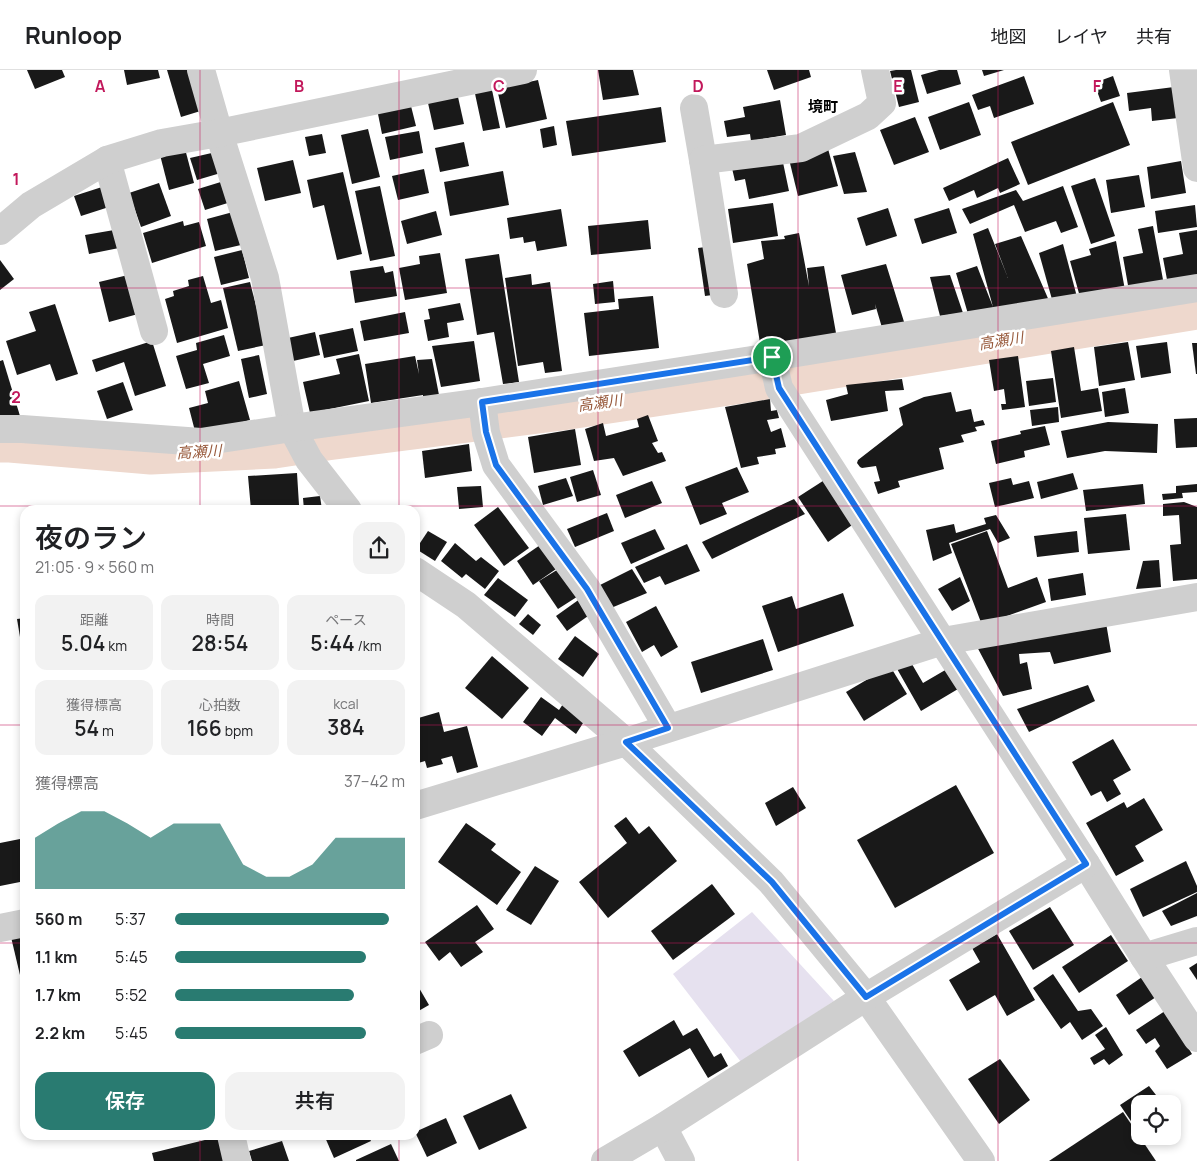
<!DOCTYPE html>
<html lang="ja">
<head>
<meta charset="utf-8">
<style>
	:root { --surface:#fff; --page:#f2f2f2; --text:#202124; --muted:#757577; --line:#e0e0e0; --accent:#297b71 }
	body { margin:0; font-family:Manrope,"Noto Sans JP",sans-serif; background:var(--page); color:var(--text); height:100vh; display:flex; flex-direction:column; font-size:19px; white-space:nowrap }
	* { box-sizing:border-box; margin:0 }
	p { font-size:16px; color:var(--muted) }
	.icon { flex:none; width:28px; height:28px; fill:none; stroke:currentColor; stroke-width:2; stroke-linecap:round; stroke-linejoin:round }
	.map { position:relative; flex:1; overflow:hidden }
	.panel { position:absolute; left:20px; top:435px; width:400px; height:635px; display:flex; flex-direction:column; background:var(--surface); border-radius:15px; box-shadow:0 2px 8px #0003 }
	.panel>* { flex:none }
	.tools { position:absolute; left:1131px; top:1025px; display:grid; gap:10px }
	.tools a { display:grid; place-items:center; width:50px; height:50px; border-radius:10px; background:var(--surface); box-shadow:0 2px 8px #0003; font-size:25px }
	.pin { position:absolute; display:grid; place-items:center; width:42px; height:42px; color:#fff; margin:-21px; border:2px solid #fff; border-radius:50%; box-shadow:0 1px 5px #0007 }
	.round { display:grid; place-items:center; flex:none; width:52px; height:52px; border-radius:15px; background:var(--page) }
	.overview { display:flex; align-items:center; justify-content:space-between; height:85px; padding:0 15px }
	h1 { font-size:28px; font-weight:600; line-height:38px }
	.figures { display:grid; grid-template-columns:repeat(3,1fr); gap:8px; height:85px; padding:5px 15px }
	.figures div { display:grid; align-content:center; border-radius:12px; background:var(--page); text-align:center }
	.figures b { font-size:21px; font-weight:600 }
	.figures small { font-size:14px; font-weight:400 }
	.figures p { font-size:14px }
	.chart { height:140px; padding:10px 15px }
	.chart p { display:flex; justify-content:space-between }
	.chart svg { width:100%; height:90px; margin-top:5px; fill:var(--accent); opacity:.7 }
	.button { display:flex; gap:10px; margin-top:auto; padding:10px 15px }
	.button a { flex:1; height:58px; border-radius:15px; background:var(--accent); color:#fff; font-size:20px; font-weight:600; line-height:58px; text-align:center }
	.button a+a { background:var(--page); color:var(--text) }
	ul { padding:0 15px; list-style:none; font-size:16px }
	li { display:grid; grid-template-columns:80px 60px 1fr; align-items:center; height:38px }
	li i { height:12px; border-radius:6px; background:var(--accent) }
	header { display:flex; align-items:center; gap:30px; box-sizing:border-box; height:70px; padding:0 25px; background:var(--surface); border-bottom:1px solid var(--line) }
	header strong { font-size:24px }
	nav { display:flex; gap:28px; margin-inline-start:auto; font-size:18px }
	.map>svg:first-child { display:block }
</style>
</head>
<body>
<header>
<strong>Runloop</strong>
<nav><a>地図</a><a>レイヤ</a><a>共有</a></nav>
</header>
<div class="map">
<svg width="1197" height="1091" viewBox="0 0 1197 1091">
	<rect width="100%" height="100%" fill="#fff"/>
	<path fill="#e6e1ef" d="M752,842L834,931L741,992L673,904Z"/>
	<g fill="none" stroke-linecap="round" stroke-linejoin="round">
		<path stroke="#eed8cd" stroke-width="41" d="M0,372H10L151,384L274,378L327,370L562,340L735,314L1197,239"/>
	</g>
	<g fill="#191919">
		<path d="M27,0H62L65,7L35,19Z"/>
		<path d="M124,0H158L160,8L127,15Z"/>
		<path d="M167,0H196L207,39L181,47Z"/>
		<path d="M598,0H633L639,25L603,30Z"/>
		<path d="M767,0H809L811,7L774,20Z"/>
		<path d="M896,0H911L919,32L899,37L890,1Z"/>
		<path d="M939,0H957L961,14L927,24L921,5Z"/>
		<path d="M982,0H1004L984,6Z"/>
		<path d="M1024,6L1034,34L994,48L990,36L978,40L972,25Z"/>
		<path d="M1113,6L1120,26L1101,32L1094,13Z"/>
		<path d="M538,10L547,49L506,58L497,19Z"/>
		<path d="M491,15L500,58L483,61L474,19Z"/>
		<path d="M1174,17L1178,48L1152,51L1151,38L1129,41L1127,23Z"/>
		<path d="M458,27L464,54L434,60L428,33Z"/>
		<path d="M780,30L786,65L751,71L750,64L727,67L724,51L745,47L743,37Z"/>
		<path d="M410,32L416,56L382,64L377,39Z"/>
		<path d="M969,32L981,65L940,80L928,47Z"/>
		<path d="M1113,32L1130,75L1028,115L1011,72Z"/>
		<path d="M661,37L666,72L572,86L566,51Z"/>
		<path d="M915,47L929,82L894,95L880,60Z"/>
		<path d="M554,56L557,75L543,78L540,59Z"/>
		<path d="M368,59L380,107L352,114L341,65Z"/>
		<path d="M419,61L423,83L390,90L385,67Z"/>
		<path d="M322,64L326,83L309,86L305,67Z"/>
		<path d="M464,72L469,96L440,102L435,78Z"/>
		<path d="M184,75L194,113L169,120L159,81Z"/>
		<path d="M827,75L838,116L798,126L788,85Z"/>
		<path d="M216,82L224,102L197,110L190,88Z"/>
		<path d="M855,82L867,122L844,124L833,86Z"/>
		<path d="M781,83L789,121L749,129L745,109L735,111L731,94Z"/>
		<path d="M1008,88L1020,114L1000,123L998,118L977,128L974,120L949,131L943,118Z"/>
		<path d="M293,90L301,123L265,131L257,98Z"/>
		<path d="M1181,91L1186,123L1151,129L1147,97Z"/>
		<path d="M424,99L429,123L398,130L392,106Z"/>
		<path d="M503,101L509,135L450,146L444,112Z"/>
		<path d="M343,102L362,184L337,190L324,135L313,138L307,110Z"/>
		<path d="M1139,105L1145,137L1111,143L1106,110Z"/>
		<path d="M1095,108L1115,166L1091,174L1071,116Z"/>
		<path d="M224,111L231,132L205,140L198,119Z"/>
		<path d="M159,113L171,146L141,157L129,123Z"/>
		<path d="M380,116L395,186L370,191L355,121Z"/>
		<path d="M1063,116L1078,157L1061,163L1056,151L1025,162L1014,135L970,154L962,139L1016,120L1023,131Z"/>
		<path d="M102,117L109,137L81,146L74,126Z"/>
		<path d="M773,133L778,166L733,173L728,139Z"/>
		<path d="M1195,135L1197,157L1158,163L1155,141Z"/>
		<path d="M888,138L897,166L866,176L857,148Z"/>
		<path d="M949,138L957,163L922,174L914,149Z"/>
		<path d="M561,139L567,176L537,181L535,171L524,173L523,167L510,169L507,148Z"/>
		<path d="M436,141L442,165L407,174L401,151Z"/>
		<path d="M233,142L241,175L215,181L207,149Z"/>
		<path d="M648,150L651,179L591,185L588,156Z"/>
		<path d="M183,151L184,156L199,152L206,176L152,193L143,163Z"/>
		<path d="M1153,156L1164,215L1129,221L1123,187L1143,183L1138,159Z"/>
		<path d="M988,158L1008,208L995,174L1021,166L1050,233L968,244L956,203L977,196L993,237L973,164Z"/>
		<path d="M120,159L124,177L89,184L85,165Z"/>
		<path d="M1197,160V210L1168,215L1163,188L1183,184L1179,163Z"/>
		<path d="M799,163L809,216L807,198L824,196L836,263L761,279L747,194L764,189L761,171L785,169L784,166Z"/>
		<path d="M1116,171L1125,220L1080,227L1070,191L1091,185L1089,179Z"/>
		<path d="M1063,174L1077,227L1053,233L1039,183Z"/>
		<path d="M713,176L720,224L705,226L698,178Z"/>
		<path d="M242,180L249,208L221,215L214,187Z"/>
		<path d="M440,183L447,223L405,230L399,198L420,194L419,186Z"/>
		<path d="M499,184L519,312L503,314L494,262L477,265L465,189Z"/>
		<path d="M0,190L14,209L0,220Z"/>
		<path d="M886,194L905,255L883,261L875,234L876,239L852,245L841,205Z"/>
		<path d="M383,196L385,203L393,201L397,226L355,233L350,201Z"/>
		<path d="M531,204L532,215L550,212L562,301L545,303L543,292L518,296L505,208Z"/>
		<path d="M128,205L138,244L109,252L99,212Z"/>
		<path d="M950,205L963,243L940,246L930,207Z"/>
		<path d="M203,206L211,233L221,230L228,258L177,273L165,229L174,226L173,221L189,216L188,210Z"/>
		<path d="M613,211L615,232L595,234L593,214Z"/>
		<path d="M250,212L266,275L238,281L223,218Z"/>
		<path d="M653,226L659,278L589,286L584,243L619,239L618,229Z"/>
		<path d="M460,233L464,250L447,253L449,267L428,271L424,250L430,249L428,239Z"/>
		<path d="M55,234L78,304L56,311L50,294L17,305L6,271L36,261L29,242Z"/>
		<path d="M405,242L409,263L364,271L360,251Z"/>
		<path d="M353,258L358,281L324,288L319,265Z"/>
		<path d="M315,262L320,285L293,291L288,268Z"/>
		<path d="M224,265L230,286L203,294L209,313L186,319L176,286L197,280L196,273Z"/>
		<path d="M152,271L166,316L135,326L124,292L96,302L92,290Z"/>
		<path d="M474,271L480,311L441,317L432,276Z"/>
		<path d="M1128,272L1135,310L1099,316L1094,277Z"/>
		<path d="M1167,272L1171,303L1141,308L1136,276Z"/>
		<path d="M1192,273H1197V304H1196Z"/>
		<path d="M1074,277L1081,321L1098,318L1102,341L1061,348L1051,281Z"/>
		<path d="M359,284L369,331L310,343L303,312L340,304L336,289Z"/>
		<path d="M259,285L267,324L249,328L241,289Z"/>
		<path d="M415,286L419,304L417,290L432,289L439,325L423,327V325L371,333L365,294Z"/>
		<path d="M1018,286L1025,337L1002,340L1001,334H1006L1004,319L994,321L989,290Z"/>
		<path d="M3,290L20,346L0,347V291Z"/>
		<path d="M1053,308L1056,332L1029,336L1026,311Z"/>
		<path d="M902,309L904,320L885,321L888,341L831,351L826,330L848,324L846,315Z"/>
		<path d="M239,311L250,350L196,365L189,338L208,333L205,321Z"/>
		<path d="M123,312L133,340L107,349L97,321Z"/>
		<path d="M1125,318L1129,343L1105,347L1102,322Z"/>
		<path d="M951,322L956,342L971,339L974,352L983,350L985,355L975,357L977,361L961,365L964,372L939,378L944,399L898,411L900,417L878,424L874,412L880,411L876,396L862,398L860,397L857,393L858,390L903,355L899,338L924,327Z"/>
		<path d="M770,329L771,341L777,340L779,348L767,350L771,362L781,358L786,377L775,379L776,384L757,387L759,394L741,398L725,337Z"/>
		<path d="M1058,337L1059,352L1032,356L1030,340Z"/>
		<path d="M648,345L658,371L652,373L658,383L662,382L666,391L623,406L614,388L594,391L585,359L603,353L606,366L639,357L637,349Z"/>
		<path d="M1197,348V377L1176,378L1174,349Z"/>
		<path d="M1108,352L1158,354L1157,383L1105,381L1067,388L1061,361Z"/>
		<path d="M1045,356L1050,375L1024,381L1025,387L996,394L991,371L1021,364L1020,361Z"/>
		<path d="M575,359L581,395L534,403L528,367Z"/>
		<path d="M469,374L472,401L425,408L422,381Z"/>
		<path d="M737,397L749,422L722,433L727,444L700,455L685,417Z"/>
		<path d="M593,400L601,425L577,432L570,407Z"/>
		<path d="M297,403L299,435L264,438V440H251L248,406Z"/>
		<path d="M1073,403L1078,419L1041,429L1037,412Z"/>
		<path d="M566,408L573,426L543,435L538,416Z"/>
		<path d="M1011,408L1013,415L1029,411L1034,428L995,437L989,413Z"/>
		<path d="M826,409L855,453L828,472L798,427Z"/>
		<path d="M652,411L662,433L625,448L616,425Z"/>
		<path d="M1143,414L1145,434L1086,441L1083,420Z"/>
		<path d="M1197,414V422L1182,423L1183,428L1163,430L1162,424L1176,423V416Z"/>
		<path d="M481,416L483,437L459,439L457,417Z"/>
		<path d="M320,426L322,440H304L303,428Z"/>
		<path d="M794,429L805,444L712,489L702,472Z"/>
		<path d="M1184,432L1197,437V509L1173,511L1170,475L1181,474L1179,445L1163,446V434Z"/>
		<path d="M498,437L529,478L504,496L474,455Z"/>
		<path d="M607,443L614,461L575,477L567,459Z"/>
		<path d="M1126,444L1130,480L1088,484L1084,448Z"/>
		<path d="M996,445L1010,468L998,473L990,459L949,473L952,483L933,491L926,460L954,454L956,463L986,454L984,448Z"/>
		<path d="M655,459L665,479L631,494L621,473Z"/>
		<path d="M428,461L447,472L435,491L416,479Z"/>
		<path d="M987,461L1008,518L1037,507L1046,532L982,555L951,474Z"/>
		<path d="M1077,461L1079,482L1037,487L1034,466Z"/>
		<path d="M455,473L476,491L481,487L499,501L485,519L466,504L462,508L441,491Z"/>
		<path d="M543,473L559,497L533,515L517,491Z"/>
		<path d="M687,474L700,501L665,515L660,506L644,513L635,497Z"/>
		<path d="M1159,490L1161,517L1136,519L1143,491Z"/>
		<path d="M565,495L583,523L558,539L539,511Z"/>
		<path d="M632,499L647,523L611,538L600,515Z"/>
		<path d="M1083,503L1086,525L1051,531L1048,509Z"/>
		<path d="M960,507L970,531L952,541L938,519Z"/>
		<path d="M498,508L528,530L515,547L484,525Z"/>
		<path d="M843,523L854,556L778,582L762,536L792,526L796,539Z"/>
		<path d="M584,526L595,541L567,561L556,546Z"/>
		<path d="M656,536L678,577L661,587L654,575L642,582L626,552Z"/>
		<path d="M528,544L541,555L533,565L519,554Z"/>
		<path d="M1105,547L1111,582L1054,594L1050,582L1019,584L1020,594L1027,592L1032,619L1003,626L975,573Z"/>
		<path d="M25,548V566L20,567L17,549Z"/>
		<path d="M575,566L599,584L583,607L558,589Z"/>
		<path d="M763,569L773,600L701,623L691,592Z"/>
		<path d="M492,586L529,618L502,649L465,618Z"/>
		<path d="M909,589L923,613L947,599L958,619L921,641L896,597Z"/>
		<path d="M890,596L907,624L864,651L846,622Z"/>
		<path d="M1088,615L1095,631L1029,662L1017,639Z"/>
		<path d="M541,627L559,640L563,634L585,650L576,664L555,648L542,666L523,652Z"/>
		<path d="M439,642L444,662L467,656L478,697L457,703L452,686L441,689L443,694L427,698L425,691L415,694V649Z"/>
		<path d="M1113,669L1131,700L1113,710L1121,724L1107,732L1101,721L1091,726L1072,692Z"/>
		<path d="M956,715L994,783L895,838L857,770Z"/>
		<path d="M793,717L806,738L776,756L765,733Z"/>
		<path d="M1144,728L1163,760L1135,776L1144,791L1116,806L1086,753L1124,732L1127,738Z"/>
		<path d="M626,747L639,764L649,756L677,791L608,848L579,812L627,773L614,756Z"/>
		<path d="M466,753L496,774L491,780L521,802L497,835L438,792Z"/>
		<path d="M25,768V811L0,816V773Z"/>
		<path d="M1186,791L1197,816V822L1143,847L1130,819Z"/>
		<path d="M535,796L559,811L531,855L506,840Z"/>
		<path d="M712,814L735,844L673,890L651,861Z"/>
		<path d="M1197,823V846L1171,856L1162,841Z"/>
		<path d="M477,835L494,859L475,872L483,882L461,897L450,882L439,891L425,872Z"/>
		<path d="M1050,837L1074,875L1033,900L1009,861Z"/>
		<path d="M25,864V922H24L11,867Z"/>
		<path d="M997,864L1035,930L1007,946L995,925L967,941L949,910L980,892L972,878Z"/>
		<path d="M1111,865L1128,891L1079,923L1062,897Z"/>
		<path d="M1197,893V910L1189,898Z"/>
		<path d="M1053,904L1078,941L1091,939L1103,956L1082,970L1070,952L1061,959L1033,918Z"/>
		<path d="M1145,905L1159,925L1129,945L1116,925Z"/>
		<path d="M415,911L429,935L415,943Z"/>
		<path d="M1165,941L1192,984L1167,999L1155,981L1160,976L1155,968L1146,974L1136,960Z"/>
		<path d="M674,950L683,966L697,958L714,987L721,983L728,996L708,1008L690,978L639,1007L623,981Z"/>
		<path d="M1106,957L1123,985L1109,995L1104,989L1094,995L1090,988L1105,979L1095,965Z"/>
		<path d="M1000,989L1030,1030L999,1054L968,1009Z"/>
		<path d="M1149,1016L1163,1034H1140V1054L1135,1057L1120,1035Z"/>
		<path d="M511,1024L527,1058L479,1080L463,1046Z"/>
		<path d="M1123,1042L1156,1091H1049Z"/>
		<path d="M446,1048L457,1073L427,1087L415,1062Z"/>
		<path d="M324,1065H368L371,1071L334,1088Z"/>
		<path d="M221,1066L227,1091H154L152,1083Z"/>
		<path d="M282,1071L289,1091H252L249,1081Z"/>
		<path d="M391,1074L399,1091H356V1090Z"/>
	</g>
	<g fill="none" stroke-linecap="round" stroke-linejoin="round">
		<g stroke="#cfcfcf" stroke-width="28">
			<path d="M201,0L219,63L265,208L292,358L309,390L348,440"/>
			<path d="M1183,0L1197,98"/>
			<path d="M694,38L703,90L724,224"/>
			<path d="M107,90L154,261"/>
			<path d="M703,90L801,78L868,46L882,33L875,0"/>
			<path d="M0,161L31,135L107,90L162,73L219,63L523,0"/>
			<path d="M772,287L779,318L1086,794L1144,887L1197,968"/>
			<path d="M482,332L486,363L496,395L587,519L668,658"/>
			<path d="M0,359H22L201,372L292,358L482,332L772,287L1197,218"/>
			<path d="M415,501L466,535L575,628L626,672L771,812L866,927L981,1091"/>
			<path d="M415,736L626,672L943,571L1197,527"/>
			<path d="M0,858L25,853"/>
			<path d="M1144,887L1197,871"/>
			<path d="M415,971L429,965"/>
			<path d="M663,1057L681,1091"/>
			<path d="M231,1065L237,1091"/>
			<path d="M605,1091L663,1057L866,927L1086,794"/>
		</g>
	</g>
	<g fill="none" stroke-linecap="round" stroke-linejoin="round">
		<defs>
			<path id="route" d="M772,287L779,318L1086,794L866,927L772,812L626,672L668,658L587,519L496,395L486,362L482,332Z"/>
		</defs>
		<use href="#route" stroke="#fff" stroke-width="10"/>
		<use href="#route" stroke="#1a73e8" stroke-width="6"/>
	</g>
	<path fill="none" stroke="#c2185b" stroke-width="1" stroke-opacity="0.55" d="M200,0V440M399,0V440M598,0V1091M798,0V1091M998,0V1091M0,218H1197M0,436H1197M0,655H25M415,655H1197M0,873H25M415,873H1197M200,1065V1091M399,1065V1091"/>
	<g text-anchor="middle" stroke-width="5" stroke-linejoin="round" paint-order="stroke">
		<g font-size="15" font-weight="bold" fill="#000" stroke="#fff">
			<text x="823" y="42">境町</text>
		</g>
		<g font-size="15" font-style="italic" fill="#985a3c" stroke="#fff">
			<text transform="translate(1001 271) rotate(-9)" y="5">高瀬川</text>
			<text transform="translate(600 333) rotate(-8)" y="5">高瀬川</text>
			<text transform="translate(199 382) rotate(-3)" y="5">高瀬川</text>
		</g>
	</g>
	<g font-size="16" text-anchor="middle" font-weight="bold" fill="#c2185b" stroke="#fff" stroke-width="5" stroke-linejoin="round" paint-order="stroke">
		<text x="100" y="22">A</text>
		<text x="299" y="22">B</text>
		<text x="499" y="22">C</text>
		<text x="698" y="22">D</text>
		<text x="898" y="22">E</text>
		<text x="1097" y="22">F</text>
		<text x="16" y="115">1</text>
		<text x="16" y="333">2</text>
	</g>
</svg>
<div class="tools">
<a><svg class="icon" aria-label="locate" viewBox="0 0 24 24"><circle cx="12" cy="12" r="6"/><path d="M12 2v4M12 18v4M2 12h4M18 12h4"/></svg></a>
</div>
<div class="pin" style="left:772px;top:287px;background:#1e9e55"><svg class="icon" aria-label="arrive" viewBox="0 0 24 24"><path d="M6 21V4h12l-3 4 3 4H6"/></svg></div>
<section class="panel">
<div class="overview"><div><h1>夜のラン</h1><p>21:05 · 9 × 560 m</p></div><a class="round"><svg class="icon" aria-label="share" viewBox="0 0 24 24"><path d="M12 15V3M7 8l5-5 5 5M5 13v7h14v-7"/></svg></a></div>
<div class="figures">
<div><p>距離</p><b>5.04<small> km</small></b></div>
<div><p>時間</p><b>28:54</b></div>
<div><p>ペース</p><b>5:44<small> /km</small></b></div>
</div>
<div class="figures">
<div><p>獲得標高</p><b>54<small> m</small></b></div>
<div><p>心拍数</p><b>166<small> bpm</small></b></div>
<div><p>kcal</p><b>384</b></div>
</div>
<div class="chart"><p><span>獲得標高</span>37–42 m</p>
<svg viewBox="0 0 160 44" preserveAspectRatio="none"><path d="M0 44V19L10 12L20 6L30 6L40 12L50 19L60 12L70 12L80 12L90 32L100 38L110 38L120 32L130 19L140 19L150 19L160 19V44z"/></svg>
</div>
<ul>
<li><b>560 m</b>5:37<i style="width:93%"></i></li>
<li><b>1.1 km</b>5:45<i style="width:83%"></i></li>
<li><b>1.7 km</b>5:52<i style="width:78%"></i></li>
<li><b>2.2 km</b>5:45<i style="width:83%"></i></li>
</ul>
<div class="button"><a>保存</a><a>共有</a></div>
</section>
</div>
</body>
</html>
